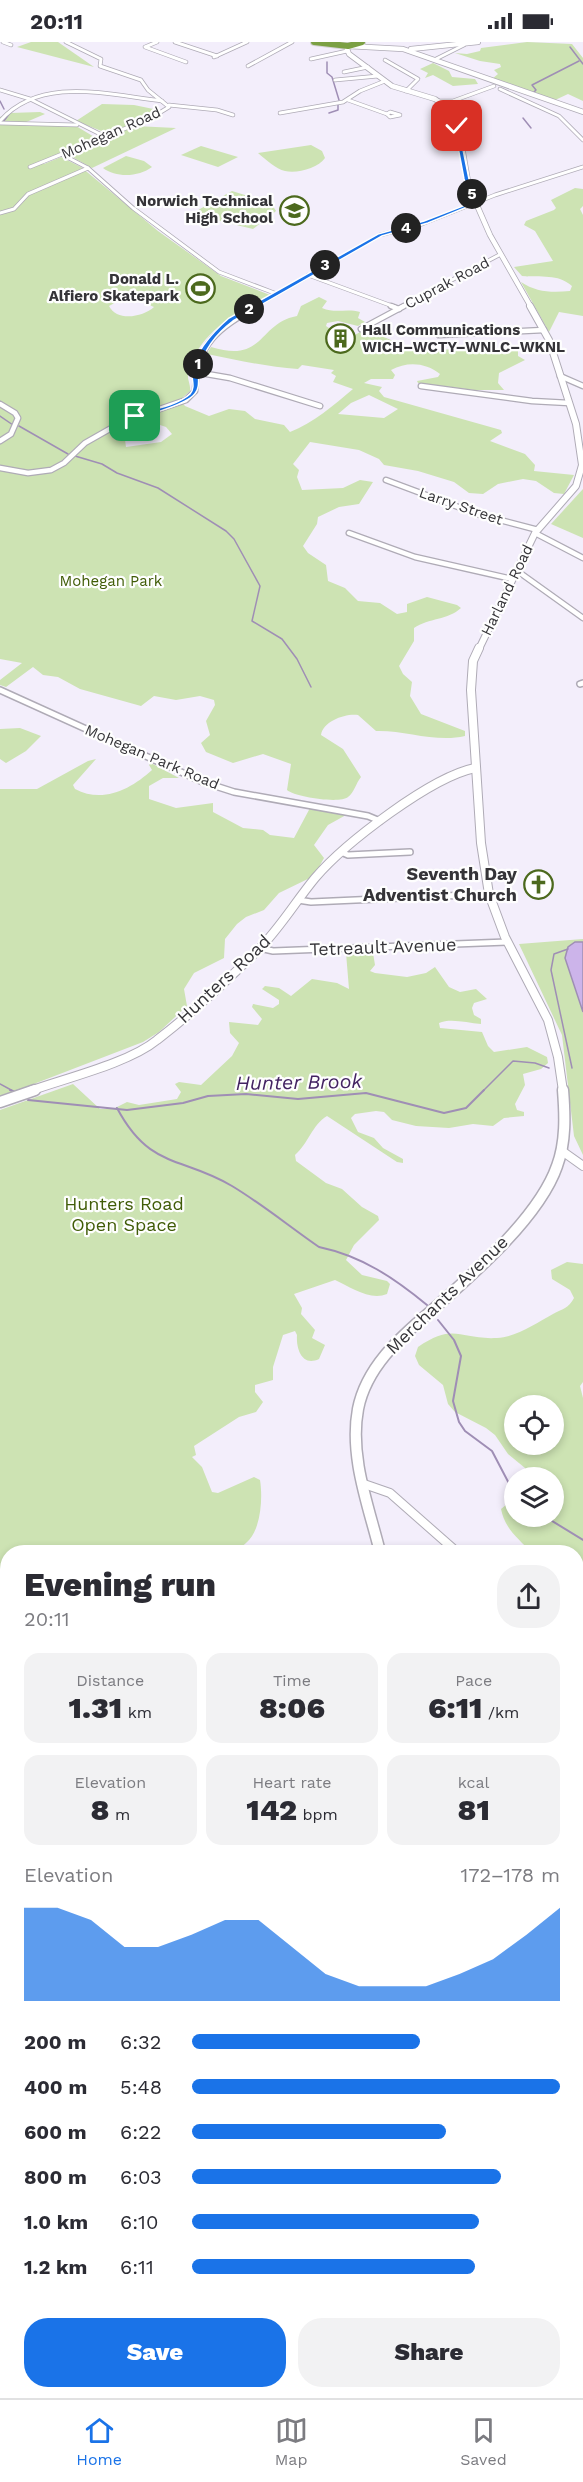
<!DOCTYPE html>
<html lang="en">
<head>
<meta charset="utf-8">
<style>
	:root { --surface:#fff; --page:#f2f2f3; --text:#2b2b33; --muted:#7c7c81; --line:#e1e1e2; --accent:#1a73e8 }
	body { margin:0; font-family:"Work Sans",sans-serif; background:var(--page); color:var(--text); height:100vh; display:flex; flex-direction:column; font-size:22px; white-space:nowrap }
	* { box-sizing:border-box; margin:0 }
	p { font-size:20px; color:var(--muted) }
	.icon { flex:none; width:33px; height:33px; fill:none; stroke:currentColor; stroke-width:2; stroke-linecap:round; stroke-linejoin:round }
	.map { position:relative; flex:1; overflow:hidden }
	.drawer { position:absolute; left:0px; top:1503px; width:584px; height:854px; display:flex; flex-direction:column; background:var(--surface); border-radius:24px 24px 0 0; box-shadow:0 3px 9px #0003 }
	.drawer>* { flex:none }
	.tools { position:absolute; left:504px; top:1353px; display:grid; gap:12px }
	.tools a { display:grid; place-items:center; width:60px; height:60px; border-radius:50%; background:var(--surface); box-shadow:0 3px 9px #0003; font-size:30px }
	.pin { position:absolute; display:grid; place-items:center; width:51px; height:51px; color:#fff; margin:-26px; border-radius:12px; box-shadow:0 3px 9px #0006 }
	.km { position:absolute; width:30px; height:30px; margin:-15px; border-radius:50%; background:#222; color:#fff; font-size:16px; line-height:30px; text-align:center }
	.round { display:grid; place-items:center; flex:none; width:63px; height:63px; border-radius:24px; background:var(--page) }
	.summary { display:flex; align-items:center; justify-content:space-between; height:102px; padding:0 24px }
	h1 { font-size:33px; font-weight:800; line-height:45px }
	.metrics { display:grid; grid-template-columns:repeat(3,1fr); gap:9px; height:102px; padding:6px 24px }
	.metrics div { display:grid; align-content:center; border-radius:15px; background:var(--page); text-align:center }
	.metrics b { font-size:30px; font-weight:800 }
	.metrics small { font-size:16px; font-weight:400 }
	.metrics p { font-size:16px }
	.chart { height:168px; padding:12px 24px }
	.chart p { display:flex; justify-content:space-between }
	.chart svg { width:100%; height:108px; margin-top:6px; fill:var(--accent); opacity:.7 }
	.cta { display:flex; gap:12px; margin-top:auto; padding:12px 24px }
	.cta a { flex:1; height:69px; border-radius:24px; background:var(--accent); color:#fff; font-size:24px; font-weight:800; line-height:69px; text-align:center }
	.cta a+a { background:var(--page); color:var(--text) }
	ul { padding:0 24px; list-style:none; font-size:20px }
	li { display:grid; grid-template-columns:96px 72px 1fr; align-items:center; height:45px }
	li i { height:15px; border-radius:8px; background:var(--accent) }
	.status { display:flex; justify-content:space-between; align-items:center; height:42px; padding:0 30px; background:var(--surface); direction:ltr }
	.status svg { height:16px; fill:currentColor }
	.dock { display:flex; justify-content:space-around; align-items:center; height:84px; border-top:2px solid var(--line); background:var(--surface); font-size:16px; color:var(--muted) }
	.dock a { display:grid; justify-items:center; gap:3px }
	.dock .selected { color:var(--accent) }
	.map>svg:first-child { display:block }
</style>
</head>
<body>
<div class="status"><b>20:11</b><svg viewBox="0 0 49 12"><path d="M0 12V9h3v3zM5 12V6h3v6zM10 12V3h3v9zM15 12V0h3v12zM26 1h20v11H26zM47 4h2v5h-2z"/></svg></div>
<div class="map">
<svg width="583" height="2356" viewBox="0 0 583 2356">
	<rect width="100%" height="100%" fill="#f3eefb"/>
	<g fill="#cde3b3" fill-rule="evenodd">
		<path d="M31,0H58L94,25L17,5Z"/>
		<path d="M527,0L572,2L583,16V59L568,52L553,59L492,37L498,32L494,28L501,25L500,22L480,19L455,11L467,12L480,9L481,6Z"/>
		<path d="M433,21L449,29L452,35L475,37L478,42L453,44L433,33L425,36L428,31L420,27Z"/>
		<path d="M102,62L134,63L163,69L109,92L76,79Z"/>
		<path d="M40,70L45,72L24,81L76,84L96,96L41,120L44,122L61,115L81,125L158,189L221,234L270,253C237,270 198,291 188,331C187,338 191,343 190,349L180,358L185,364L209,374L229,367L245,369L255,377L284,383L290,390C313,381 334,363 353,347L333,340L336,334L331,331L334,328L302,323L298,327C267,325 237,318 207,312L211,305C265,322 258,281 297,274L301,264L319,255L327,259L322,266C336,272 346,266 360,270L358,276L365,280L358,284L338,279L327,281L326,284L338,292L329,297C342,303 349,296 360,290L384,295L414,308L518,306V314L525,318L499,331L498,341L504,348H474L418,341L417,339L438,335L440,332C426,321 408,319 391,328L395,333L393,337H371L364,341L382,345L379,349L384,355L501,388L502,391L490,399L525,412L535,423L534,429L574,433L564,452L554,451L536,439L523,437L498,442L483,452L469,451L454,440L418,429L384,423L379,417L359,408L310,400L293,422L299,428L297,435L302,448L343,446L360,438L373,440L359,462L339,465L318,475L317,482L303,504L308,511L326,523L328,539L345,546L358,559L380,561L397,572L407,570V562L427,555L457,563L461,566C448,578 429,576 414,586V599L399,624L403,632L412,640L410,654L421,672L465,689V694C436,701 405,688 376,689L358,673C346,671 323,679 321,693L343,707L361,735C356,741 354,751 348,755C340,762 295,755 287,748L291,722L263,712L233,721L206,710L201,701L210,693L206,679L215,663L214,658L200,654L176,658L154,654L141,664L80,647L58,635L43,633L33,625L6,645L0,643V638L22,621L0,617V75L10,71ZM120,258L140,259L154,265C143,275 117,280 109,264ZM369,353L398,367L384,376L338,372L351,361ZM151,380L166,385L172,392L161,400L126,405L125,398L140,383Z"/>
		<path d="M135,84L176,86L92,126L67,112Z"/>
		<path d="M311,103L322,109L325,116C318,126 297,132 285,129C276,127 265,117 258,111Z"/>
		<path d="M201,104L238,115L218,125L181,113Z"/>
		<path d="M126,114L144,119L152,125C139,135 116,136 103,126Z"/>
		<path d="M575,146L583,147V164L580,167L583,173V274L559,270L549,290L521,240C536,250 551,251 570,249L572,244C557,231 542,236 522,234L514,225L553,219L535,189L524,183L526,179L554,168L556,166L551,158Z"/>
		<path d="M232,149L271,161L276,169L253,187L191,172Z"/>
		<path d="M583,447V496L551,482Z"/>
		<path d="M20,686L41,694L26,709L6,721L0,717V687Z"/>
		<path d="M96,717L73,743L75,747C103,762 131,747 152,728L149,723L151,721L179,736H163L149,744V757L176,766L213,761V770L243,786L263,788L270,793L294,796L310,766L346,773L328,783L314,803L324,816L314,834L279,851L264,868L246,875L237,882L225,897L224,916L194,931L184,947L187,964L159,990L143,1000L0,1055V747H37L88,719Z"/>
		<path d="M583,897V1113L574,1094L562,993L519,902Z"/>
		<path d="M346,911H373L375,923L370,929L375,931L407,935L426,931L435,925L449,945L460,950L476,947L487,957L474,961L472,966L474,973L481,977V982C467,981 451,976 439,981L440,986L482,990L488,1004L494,1010L527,1005L547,1015L548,1021L541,1027L523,1032L525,1043L515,1062L517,1068L524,1070V1074L504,1076L493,1084L473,1082L449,1086L416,1084L392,1078L384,1070L376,1069L355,1072L351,1076L358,1090L374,1096L383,1106L403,1117V1121L397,1120L327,1074C312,1083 308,1102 295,1113L296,1119L326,1141L342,1147L362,1165L378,1174L379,1178L354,1203L346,1218L362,1233L387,1239L390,1242L387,1252C370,1259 350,1245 335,1238L294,1252L302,1266L301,1272L315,1288L312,1296L325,1303L319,1317C302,1325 296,1307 297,1293L295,1289L283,1293L273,1325V1338L255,1343V1350L263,1360L256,1370L239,1375L194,1404L196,1413L192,1415L202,1425L212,1450L218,1451L254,1435L260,1438C263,1456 261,1489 246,1501C242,1505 234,1508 229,1510H8V1781L0,1790V1068L73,1042L100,1067H113L127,1060L139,1063L177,1057L181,1050L175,1042L179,1040L201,1043L232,1014L239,1001L230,991L229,980L258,983L262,977L252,965L253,962L273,966L279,962V958L262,947L265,944L279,946L291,954L312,937L337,941L349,947Z"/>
		<path d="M567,1220L583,1222V1340L580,1344L583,1356V1573L576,1568V1510H531C518,1496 505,1487 501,1467L514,1456V1474H554V1436L527,1435L525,1426L508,1412L495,1393L486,1386L455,1370L448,1362L443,1343L419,1323L415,1314L418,1305C455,1280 459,1298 497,1296C517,1295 536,1281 553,1272C562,1267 569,1266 574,1256L570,1248L552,1237L551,1228ZM514,1364H554V1402H514Z"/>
		<path d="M576,2125L583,2132V2202L576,2189Z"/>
		<path d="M576,2297L583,2302V2356L575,2349Z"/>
		<path d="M417,2349H493L490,2356H418Z"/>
	</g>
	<path fill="#ccb4ea" stroke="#9f8eb5" stroke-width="1.5" d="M575,900H583V970L565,916L568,905Z"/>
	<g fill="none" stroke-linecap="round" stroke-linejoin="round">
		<g stroke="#9f8eb5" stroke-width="1.5">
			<path d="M570,5L583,22"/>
			<path d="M327,20V31L332,35L339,58"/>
			<path d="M533,51L536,48L532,43L579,19"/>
			<path d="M0,59L4,67"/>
			<path d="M329,71L338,68V63"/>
			<path d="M523,76L531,86"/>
			<path d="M3,80L10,71"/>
			<path d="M0,374L13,383"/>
			<path d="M19,384L68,412"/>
			<path d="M75,414L102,422L117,431L158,446L226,489L234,497L260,544L252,579L282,597L297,617L311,645"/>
			<path d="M568,907L554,912L551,928L572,1026"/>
			<path d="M0,1042L13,1049"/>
			<path d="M483,1049L513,1019L535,1021L549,1026"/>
		</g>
		<g stroke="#9f8eb5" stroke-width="2">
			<path d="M10,1048L15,1050"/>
			<path d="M28,1058L127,1068L183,1061L208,1054L246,1052L298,1057L366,1051L444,1071L466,1066L484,1048"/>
			<path d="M117,1066C150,1128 182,1114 232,1144C262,1162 290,1185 319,1205C362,1214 394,1236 427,1263"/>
			<path d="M438,1278L454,1298L461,1314L453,1359L459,1380L465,1389L492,1409L514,1451"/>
			<path d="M544,1474L583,1498"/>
		</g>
		<defs>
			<g id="street-far4">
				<path d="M3,0L11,3"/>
				<path d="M157,0L145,5L186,20"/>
				<path d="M175,0L217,14"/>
				<path d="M214,15L247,0"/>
				<path d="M311,17L347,9"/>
				<path d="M436,17L464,3"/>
				<path d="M385,18L418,37L406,49"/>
				<path d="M248,24L292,0"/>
				<path d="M344,30L368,25"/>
				<path d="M335,38L378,34"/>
				<path d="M500,47L559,74L583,98"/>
				<path d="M0,48L30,57L106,95"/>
				<path d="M348,58L387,72"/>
				<path d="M438,59H453L494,44"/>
				<path d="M169,63L217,68L233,73"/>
				<path d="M390,70L400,73L390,75L387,72Z"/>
				<path d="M280,71L343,60L360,49L385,39"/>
				<path d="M0,79C41,33 108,53 162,59"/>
				<path d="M0,81L77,83"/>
				<path d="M63,113L88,126L133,166L219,230L277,252"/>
				<path d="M30,125L151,76L169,65L148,48L141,38L100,24L101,17L66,0"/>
				<path d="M0,171L14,167L28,152L88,126"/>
				<path d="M308,233L395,265"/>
				<path d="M254,265L380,193L422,182L495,153L583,125"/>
				<path d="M401,265L501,212"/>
			</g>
			<g id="street-far3">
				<path d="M391,264L399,267"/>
				<path d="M361,287L404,264"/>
				<path d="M439,293L544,288"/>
				<path d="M195,330L230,336L320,364"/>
				<path d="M560,334L583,344"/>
				<path d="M421,344L532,359L569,361"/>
				<path d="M0,362L15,371L18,376L11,392L0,399"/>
				<path d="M0,426L28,431L51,428L64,421L85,401L122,380L186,358L195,349C197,300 218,287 257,264"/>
				<path d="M386,438L477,472L538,488"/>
				<path d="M349,491L415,515L512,537"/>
				<path d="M535,491L583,516"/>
				<path d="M516,528L583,576"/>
			</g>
			<g id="street-far2">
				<path d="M580,642L583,641"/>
				<path d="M0,648L203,740L234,750L368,774L380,779"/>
				<path d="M341,810L348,813L410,810"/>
				<path d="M298,858L311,860L489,852"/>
				<path d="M260,906L273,909L507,900"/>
			</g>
			<g id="street-far1">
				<path d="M562,1109L583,1124"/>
				<path d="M364,1442L390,1451L457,1510"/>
			</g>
			<g id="street">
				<path d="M576,1634L583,1640"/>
				<path d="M0,1910L8,1900"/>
				<path d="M576,1952L583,1949"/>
				<path d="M0,2057L8,2063"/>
				<path d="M0,2249L8,2238"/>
			</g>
			<g id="secondary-far4">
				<path d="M411,7L478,0"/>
				<path d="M531,265L490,193L469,145L460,93L452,69L435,57L392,44L349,12L347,7L348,4L403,7L583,70"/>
			</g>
			<path id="secondary-far3" d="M479,607L535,491L576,444L582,423L576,382L549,298L530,264"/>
			<g id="secondary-far2">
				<path d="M479,606L473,619L471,648L481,801L489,852L505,895L548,978L558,1015L563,1049"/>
				<path d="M30,1049C66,1036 129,1021 157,998C192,971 227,939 259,907C280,886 296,859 315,836C345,801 431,735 475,726"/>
			</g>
			<g id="secondary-far1">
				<path d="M0,1060L35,1048"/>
				<path d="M380,1510C369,1465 349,1415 358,1367C366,1326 399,1296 430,1270C471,1234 539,1176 557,1124C566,1100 565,1073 563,1048"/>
			</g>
			<path id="secondary" d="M286,2356L289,2349"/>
			<path id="highway" d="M314,0L348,4L362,0"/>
		</defs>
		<use href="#street-far4" stroke="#afabb6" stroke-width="4.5"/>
		<use href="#street-far3" stroke="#afabb6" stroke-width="7"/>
		<use href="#street-far2" stroke="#afabb6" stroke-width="8"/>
		<use href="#street-far1" stroke="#afabb6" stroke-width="10"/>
		<use href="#street" stroke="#afabb6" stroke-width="12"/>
		<use href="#secondary-far4" stroke="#afabb6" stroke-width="6"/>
		<use href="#secondary-far3" stroke="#afabb6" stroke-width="8"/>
		<use href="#secondary-far2" stroke="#afabb6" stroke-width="10"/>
		<use href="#secondary-far1" stroke="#afabb6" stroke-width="13"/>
		<use href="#secondary" stroke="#afabb6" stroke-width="16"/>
		<use href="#highway" stroke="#d3d2d3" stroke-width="8"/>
		<use href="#street-far4" stroke="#fff" stroke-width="3"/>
		<use href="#street-far3" stroke="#fff" stroke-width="4.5"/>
		<use href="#street-far2" stroke="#fff" stroke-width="5"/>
		<use href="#street-far1" stroke="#fff" stroke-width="8"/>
		<use href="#street" stroke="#fff" stroke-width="9"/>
		<use href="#secondary-far4" stroke="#fff" stroke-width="4.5"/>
		<use href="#secondary-far3" stroke="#fff" stroke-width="6"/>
		<use href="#secondary-far2" stroke="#fff" stroke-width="8"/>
		<use href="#secondary-far1" stroke="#fff" stroke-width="10"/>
		<use href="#secondary" stroke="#fff" stroke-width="13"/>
		<use href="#highway" stroke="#7ba043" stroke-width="6"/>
	</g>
	<path fill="#1a73e8" stroke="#fff" stroke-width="1.5" d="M458,83L469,137L477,161L428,181L382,194L233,279C217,291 204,307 199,328C197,335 201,343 196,350C191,361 145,375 132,375V373C149,368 177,364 190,352C196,345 191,337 192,329C196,308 214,289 229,276L378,192L424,179L473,160L464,137L454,84Z"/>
	<defs>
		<symbol id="school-ring" viewBox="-11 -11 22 22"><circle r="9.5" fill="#fefefe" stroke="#4c691d" stroke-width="1.5"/><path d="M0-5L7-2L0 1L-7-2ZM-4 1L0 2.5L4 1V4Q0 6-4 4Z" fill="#4c691d"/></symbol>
		<symbol id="stadium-ring" viewBox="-11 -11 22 22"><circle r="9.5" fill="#fefefe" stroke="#4c691d" stroke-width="1.5"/><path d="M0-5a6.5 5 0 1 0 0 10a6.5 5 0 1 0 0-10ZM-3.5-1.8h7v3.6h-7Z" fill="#4c691d"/></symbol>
		<symbol id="building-ring" viewBox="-11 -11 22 22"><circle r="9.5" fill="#fefefe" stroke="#4c691d" stroke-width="1.5"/><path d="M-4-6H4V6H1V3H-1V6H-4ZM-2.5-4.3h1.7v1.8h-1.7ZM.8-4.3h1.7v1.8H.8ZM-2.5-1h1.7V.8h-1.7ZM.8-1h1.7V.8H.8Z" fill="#4c691d"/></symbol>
		<symbol id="church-ring" viewBox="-11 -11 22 22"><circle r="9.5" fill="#fefefe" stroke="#4c691d" stroke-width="1.5"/><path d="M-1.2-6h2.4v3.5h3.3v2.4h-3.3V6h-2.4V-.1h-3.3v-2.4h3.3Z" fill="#4c691d"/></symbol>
	</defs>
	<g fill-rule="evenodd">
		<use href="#school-ring" x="278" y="152" width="33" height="33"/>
		<use href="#stadium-ring" x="184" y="230" width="33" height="33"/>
		<use href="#building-ring" x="324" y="280" width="33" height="33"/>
		<use href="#church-ring" x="522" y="826" width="33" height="33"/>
	</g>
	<g text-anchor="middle" stroke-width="4.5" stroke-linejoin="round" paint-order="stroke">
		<g font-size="15" fill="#353438" stroke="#fefefe">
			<text transform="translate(111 91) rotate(-24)" y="5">Mohegan Road</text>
			<text transform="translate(447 241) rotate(-28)" y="5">Cuprak Road</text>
			<text transform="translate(461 464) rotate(19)" y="5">Larry Street</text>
			<text transform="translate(507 548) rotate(-64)" y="5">Harland Road</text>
			<text transform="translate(152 715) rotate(23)" y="5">Mohegan Park Road</text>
		</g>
		<g font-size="15" font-weight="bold" fill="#353438" stroke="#fefefe" text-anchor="end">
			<text x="273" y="164">Norwich Technical<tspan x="273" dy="17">High School</tspan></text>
			<text x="179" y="242">Donald L.<tspan x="179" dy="17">Alfiero Skatepark</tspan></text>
			<text x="362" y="293" text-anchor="start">Hall Communications<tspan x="362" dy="17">WICH–WCTY–WNLC–WKNL</tspan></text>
		</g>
		<g font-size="15" fill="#405c07" stroke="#fefefe">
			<text x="111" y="544">Mohegan Park</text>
		</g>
		<g font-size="18" font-weight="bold" fill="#353438" stroke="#fefefe" text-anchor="end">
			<text x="517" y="838">Seventh Day<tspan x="517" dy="21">Adventist Church</tspan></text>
		</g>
		<g font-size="18" fill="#353438" stroke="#fefefe">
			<text transform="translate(383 905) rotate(-2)" y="6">Tetreault Avenue</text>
			<text transform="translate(224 937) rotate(-43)" y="6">Hunters Road</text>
			<text transform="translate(447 1253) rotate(-44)" y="6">Merchants Avenue</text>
		</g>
		<g font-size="18" fill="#405c07" stroke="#fefefe">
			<text x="124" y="1168">Hunters Road<tspan x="124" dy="21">Open Space</tspan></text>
		</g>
		<g font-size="20" font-style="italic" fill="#432362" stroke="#fefefe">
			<text transform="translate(299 1040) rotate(-1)" y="7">Hunter Brook</text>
		</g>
	</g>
</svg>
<div class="tools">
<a><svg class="icon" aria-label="locate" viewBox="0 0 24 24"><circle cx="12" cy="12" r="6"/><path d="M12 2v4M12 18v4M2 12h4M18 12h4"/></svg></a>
<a><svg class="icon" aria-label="layers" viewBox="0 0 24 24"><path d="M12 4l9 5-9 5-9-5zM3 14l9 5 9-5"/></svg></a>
</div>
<div class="pin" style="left:135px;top:374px;background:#1e9e55"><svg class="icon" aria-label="arrive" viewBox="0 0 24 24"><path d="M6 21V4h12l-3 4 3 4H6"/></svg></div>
<div class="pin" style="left:457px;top:84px;background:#d93025"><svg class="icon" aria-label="check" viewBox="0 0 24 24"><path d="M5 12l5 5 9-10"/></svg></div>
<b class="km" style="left:198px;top:322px">1</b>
<b class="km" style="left:249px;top:267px">2</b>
<b class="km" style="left:325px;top:223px">3</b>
<b class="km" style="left:406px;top:186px">4</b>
<b class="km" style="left:472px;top:152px">5</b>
<section class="drawer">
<div class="summary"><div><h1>Evening run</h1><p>20:11</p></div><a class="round"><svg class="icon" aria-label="share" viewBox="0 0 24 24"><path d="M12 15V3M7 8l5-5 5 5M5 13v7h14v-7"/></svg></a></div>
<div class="metrics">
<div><p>Distance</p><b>1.31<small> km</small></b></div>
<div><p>Time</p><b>8:06</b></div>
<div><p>Pace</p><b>6:11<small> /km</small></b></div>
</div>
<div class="metrics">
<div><p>Elevation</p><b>8<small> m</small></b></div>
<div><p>Heart rate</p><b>142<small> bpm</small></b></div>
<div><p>kcal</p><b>81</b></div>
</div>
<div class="chart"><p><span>Elevation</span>172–178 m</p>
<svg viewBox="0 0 160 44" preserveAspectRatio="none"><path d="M0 44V6L10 6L20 11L30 22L40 22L50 17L60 11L70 11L80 22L90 33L100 38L110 38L120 38L130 33L140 27L150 17L160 6V44z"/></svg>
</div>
<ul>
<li><b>200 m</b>6:32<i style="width:62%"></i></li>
<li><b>400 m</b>5:48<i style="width:100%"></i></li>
<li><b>600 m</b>6:22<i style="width:69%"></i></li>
<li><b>800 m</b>6:03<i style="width:84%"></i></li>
<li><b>1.0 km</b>6:10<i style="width:78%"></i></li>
<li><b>1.2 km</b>6:11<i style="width:77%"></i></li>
</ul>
<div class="cta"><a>Save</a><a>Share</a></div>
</section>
</div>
<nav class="dock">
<a class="selected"><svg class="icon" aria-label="home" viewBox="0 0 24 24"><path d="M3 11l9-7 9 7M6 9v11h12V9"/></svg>Home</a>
<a><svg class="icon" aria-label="map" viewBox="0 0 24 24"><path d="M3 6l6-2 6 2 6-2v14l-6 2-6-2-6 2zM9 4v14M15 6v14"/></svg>Map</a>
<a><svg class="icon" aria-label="saved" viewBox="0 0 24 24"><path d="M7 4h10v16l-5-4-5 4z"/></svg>Saved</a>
</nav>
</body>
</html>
